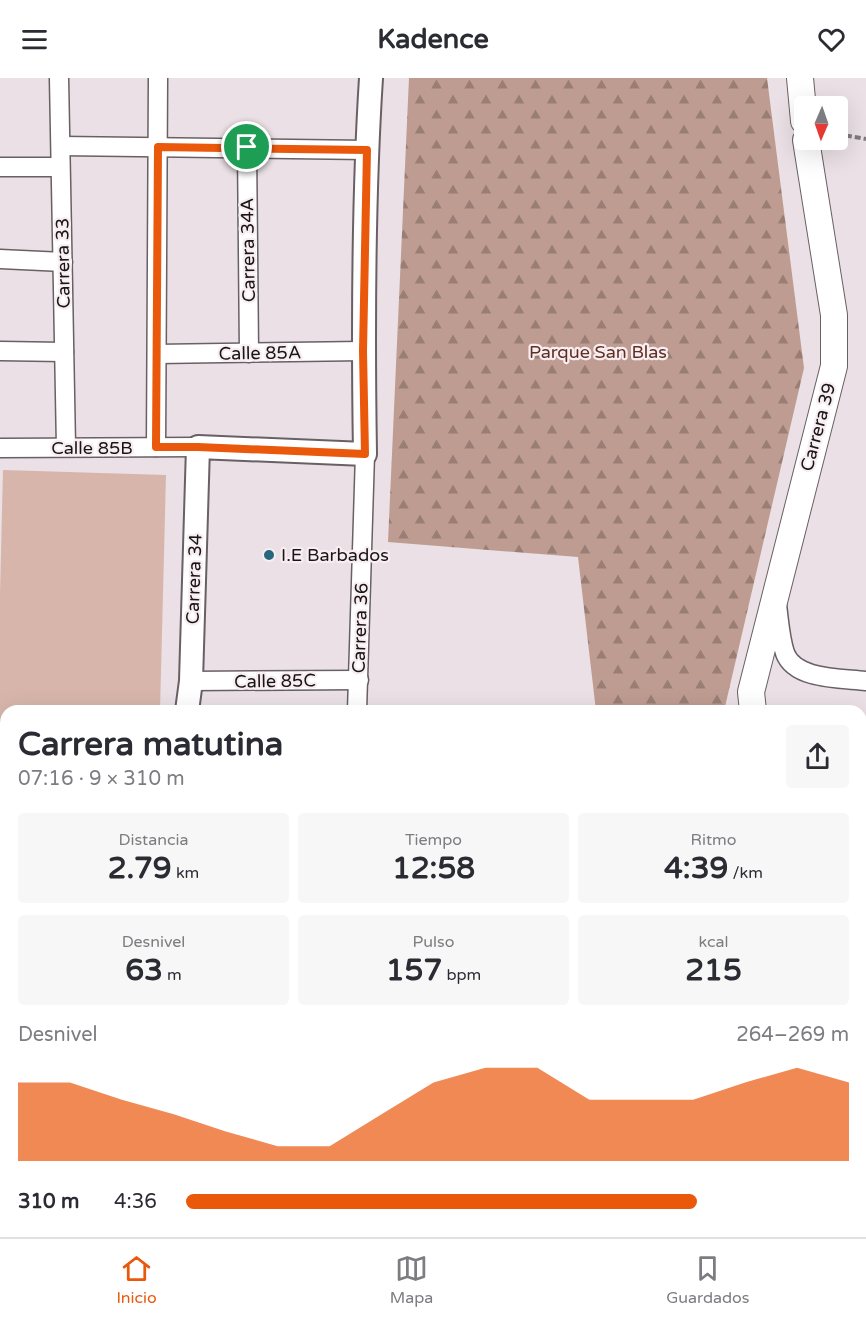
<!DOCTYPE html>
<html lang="es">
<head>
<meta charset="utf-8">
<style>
	:root { --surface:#fff; --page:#f7f7f7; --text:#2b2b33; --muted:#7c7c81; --line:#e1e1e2; --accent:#ea580c }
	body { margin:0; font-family:"Varela Round",sans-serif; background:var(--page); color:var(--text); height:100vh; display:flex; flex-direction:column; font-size:22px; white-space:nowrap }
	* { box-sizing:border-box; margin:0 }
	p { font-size:20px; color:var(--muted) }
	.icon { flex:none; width:33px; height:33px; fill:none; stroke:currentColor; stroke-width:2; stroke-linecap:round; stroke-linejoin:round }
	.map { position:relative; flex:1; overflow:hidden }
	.details { position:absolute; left:0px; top:627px; width:867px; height:532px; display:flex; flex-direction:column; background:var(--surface); border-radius:18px 18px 0 0; box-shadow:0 6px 24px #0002 }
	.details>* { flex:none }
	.needle { width:39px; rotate:182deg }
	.tools { position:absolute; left:794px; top:18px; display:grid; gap:12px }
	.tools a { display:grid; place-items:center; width:54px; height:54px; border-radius:6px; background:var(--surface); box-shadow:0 6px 24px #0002; font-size:30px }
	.pin { position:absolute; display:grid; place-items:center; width:51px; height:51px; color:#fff; margin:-26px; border:3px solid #fff; border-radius:50%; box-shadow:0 2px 6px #0007 }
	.round { display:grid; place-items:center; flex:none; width:63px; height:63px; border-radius:6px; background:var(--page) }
	.headline { display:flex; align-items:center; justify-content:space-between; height:102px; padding:0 18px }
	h1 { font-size:33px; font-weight:800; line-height:45px }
	.metrics { display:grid; grid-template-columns:repeat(3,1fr); gap:9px; height:102px; padding:6px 18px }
	.metrics div { display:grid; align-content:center; border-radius:6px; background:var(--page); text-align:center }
	.metrics b { font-size:30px; font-weight:800 }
	.metrics small { font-size:16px; font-weight:400 }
	.metrics p { font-size:16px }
	.chart { height:168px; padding:12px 18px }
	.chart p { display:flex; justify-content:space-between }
	.chart svg { width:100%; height:108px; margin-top:6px; fill:var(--accent); opacity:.7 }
	ul { padding:0 18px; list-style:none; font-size:20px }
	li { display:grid; grid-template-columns:96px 72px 1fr; align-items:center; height:45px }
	li i { height:15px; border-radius:8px; background:var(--accent) }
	header { display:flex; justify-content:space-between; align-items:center; height:78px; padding:0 18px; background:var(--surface); font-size:27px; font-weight:800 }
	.dock { display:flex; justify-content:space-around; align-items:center; height:84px; border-top:2px solid var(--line); background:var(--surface); font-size:16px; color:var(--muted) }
	.dock a { display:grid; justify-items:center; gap:3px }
	.dock .active { color:var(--accent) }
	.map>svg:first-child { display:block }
</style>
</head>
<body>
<header><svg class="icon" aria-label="menu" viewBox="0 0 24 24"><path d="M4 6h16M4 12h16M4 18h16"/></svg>Kadence<svg class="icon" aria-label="heart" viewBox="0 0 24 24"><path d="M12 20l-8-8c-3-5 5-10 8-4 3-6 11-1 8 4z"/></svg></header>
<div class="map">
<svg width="866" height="1159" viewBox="0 0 866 1159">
	<defs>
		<pattern id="forest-firs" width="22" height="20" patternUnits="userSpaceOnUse" patternTransform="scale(1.5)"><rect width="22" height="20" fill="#bf9c91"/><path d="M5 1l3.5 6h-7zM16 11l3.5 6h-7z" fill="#9a7e75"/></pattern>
	</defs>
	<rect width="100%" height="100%" fill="#eae0e5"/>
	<g fill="url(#forest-firs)">
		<path d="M409,0H767L804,290L724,633H596L578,479L388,464Z"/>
		<path d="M861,894C866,917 866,951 861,974Z"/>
		<path d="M654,1154H796L794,1159H654Z"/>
	</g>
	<path fill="#d7b5ab" d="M3,392L166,397L160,633H6V658H0V516Z"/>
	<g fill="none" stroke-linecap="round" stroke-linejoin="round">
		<defs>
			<path id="pedestrian" d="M621,1154L633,1159"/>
			<g id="minor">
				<path d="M59,0L66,369"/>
				<path d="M61,68L367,72"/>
				<path d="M247,69L249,275"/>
				<path d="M0,89H60"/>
				<path d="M0,181L63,184"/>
				<path d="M0,273L64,274"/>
				<path d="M157,276L363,273"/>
				<path d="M156,369L158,0"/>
				<path d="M0,370L198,369"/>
				<path d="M777,527C779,542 780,560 785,575C795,602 841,600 866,603"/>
				<path d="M191,603L359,602"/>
				<path d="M357,633L365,376"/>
				<path d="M0,717L6,727"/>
				<path d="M0,774H6"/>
				<path d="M0,891H6"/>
				<path d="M0,976H6"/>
				<path d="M0,1066H6"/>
				<path d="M0,1150H6"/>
				<path d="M152,1159L153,1154"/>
			</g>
			<g id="tertiary">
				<path d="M187,633L191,603L198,369L365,376C363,251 363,125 371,0"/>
				<path d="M302,1154L303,1159"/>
			</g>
			<g id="secondary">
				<path d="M800,0L804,43"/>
				<path d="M753,633L751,614L834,288V237L806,62"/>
				<path d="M861,867L866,876"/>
				<path d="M861,1005L866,991"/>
				<path d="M808,1159L810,1154"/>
			</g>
		</defs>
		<use href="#pedestrian" stroke="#686064" stroke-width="16"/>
		<use href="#minor" stroke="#686064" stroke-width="21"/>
		<use href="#tertiary" stroke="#686064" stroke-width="26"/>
		<use href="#secondary" stroke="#686064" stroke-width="28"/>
		<g stroke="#80797c" stroke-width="4" stroke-dasharray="6 3" stroke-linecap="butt">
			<path d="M837,56L866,61"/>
			<path d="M861,725H866"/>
		</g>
		<use href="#pedestrian" stroke="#fff" stroke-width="14"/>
		<use href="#minor" stroke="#fff" stroke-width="18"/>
		<use href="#tertiary" stroke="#fff" stroke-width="22"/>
		<use href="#secondary" stroke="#fff" stroke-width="26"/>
	</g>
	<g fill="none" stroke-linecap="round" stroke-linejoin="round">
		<defs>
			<path id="route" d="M158,69L367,72L363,273L365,376L198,369H156Z"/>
		</defs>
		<use href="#route" stroke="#fff" stroke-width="12"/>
		<use href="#route" stroke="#ea580c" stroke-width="8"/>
	</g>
	<circle fill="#28667c" stroke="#f8eef2" stroke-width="2" cx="269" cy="477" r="6"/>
	<g text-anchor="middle" stroke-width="4.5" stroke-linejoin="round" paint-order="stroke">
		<g font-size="18" fill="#181516" stroke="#f8eef2">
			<text transform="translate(248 172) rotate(-91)" y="6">Carrera 34A</text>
			<text transform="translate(63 185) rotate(-91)" y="6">Carrera 33</text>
			<text transform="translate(260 275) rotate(-1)" y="6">Calle 85A</text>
			<text transform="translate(818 349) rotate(-75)" y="6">Carrera 39</text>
			<text x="92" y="376">Calle 85B</text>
			<text transform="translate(194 501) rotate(-88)" y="6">Carrera 34</text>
			<text transform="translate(360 550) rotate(-88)" y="6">Carrera 36</text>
			<text transform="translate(275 603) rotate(-1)" y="6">Calle 85C</text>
		</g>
		<g font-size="18" fill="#612f21" stroke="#f8eef2">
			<text x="598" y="280">Parque San Blas</text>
		</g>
		<g font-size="18" fill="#181516" stroke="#f8eef2" text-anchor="start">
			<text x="281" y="483">I.E Barbados</text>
		</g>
	</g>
</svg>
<div class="tools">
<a><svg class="needle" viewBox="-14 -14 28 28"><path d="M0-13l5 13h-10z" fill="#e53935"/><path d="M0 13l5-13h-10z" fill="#7c7c81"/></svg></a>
</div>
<div class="pin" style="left:247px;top:69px;background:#1e9e55"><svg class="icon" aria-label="arrive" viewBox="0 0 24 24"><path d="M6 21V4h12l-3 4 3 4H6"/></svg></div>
<section class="details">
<div class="headline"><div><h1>Carrera matutina</h1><p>07:16 · 9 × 310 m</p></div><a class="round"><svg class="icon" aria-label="share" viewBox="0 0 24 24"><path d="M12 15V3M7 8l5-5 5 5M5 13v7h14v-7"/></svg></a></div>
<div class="metrics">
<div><p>Distancia</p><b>2.79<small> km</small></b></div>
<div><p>Tiempo</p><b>12:58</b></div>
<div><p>Ritmo</p><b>4:39<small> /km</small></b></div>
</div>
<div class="metrics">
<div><p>Desnivel</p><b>63<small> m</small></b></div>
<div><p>Pulso</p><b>157<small> bpm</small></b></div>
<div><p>kcal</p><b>215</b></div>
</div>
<div class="chart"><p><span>Desnivel</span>264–269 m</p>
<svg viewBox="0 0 160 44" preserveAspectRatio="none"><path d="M0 44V12L10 12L20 19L30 25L40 32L50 38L60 38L70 25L80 12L90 6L100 6L110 19L120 19L130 19L140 12L150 6L160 12V44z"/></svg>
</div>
<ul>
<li><b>310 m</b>4:36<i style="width:77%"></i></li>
</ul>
</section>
</div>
<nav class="dock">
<a class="active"><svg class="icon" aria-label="home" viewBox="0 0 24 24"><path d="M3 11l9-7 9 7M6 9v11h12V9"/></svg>Inicio</a>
<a><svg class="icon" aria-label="map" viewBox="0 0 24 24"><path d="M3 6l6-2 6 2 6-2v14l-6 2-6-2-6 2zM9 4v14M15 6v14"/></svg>Mapa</a>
<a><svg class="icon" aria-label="saved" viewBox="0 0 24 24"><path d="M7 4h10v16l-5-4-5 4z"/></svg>Guardados</a>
</nav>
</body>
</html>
